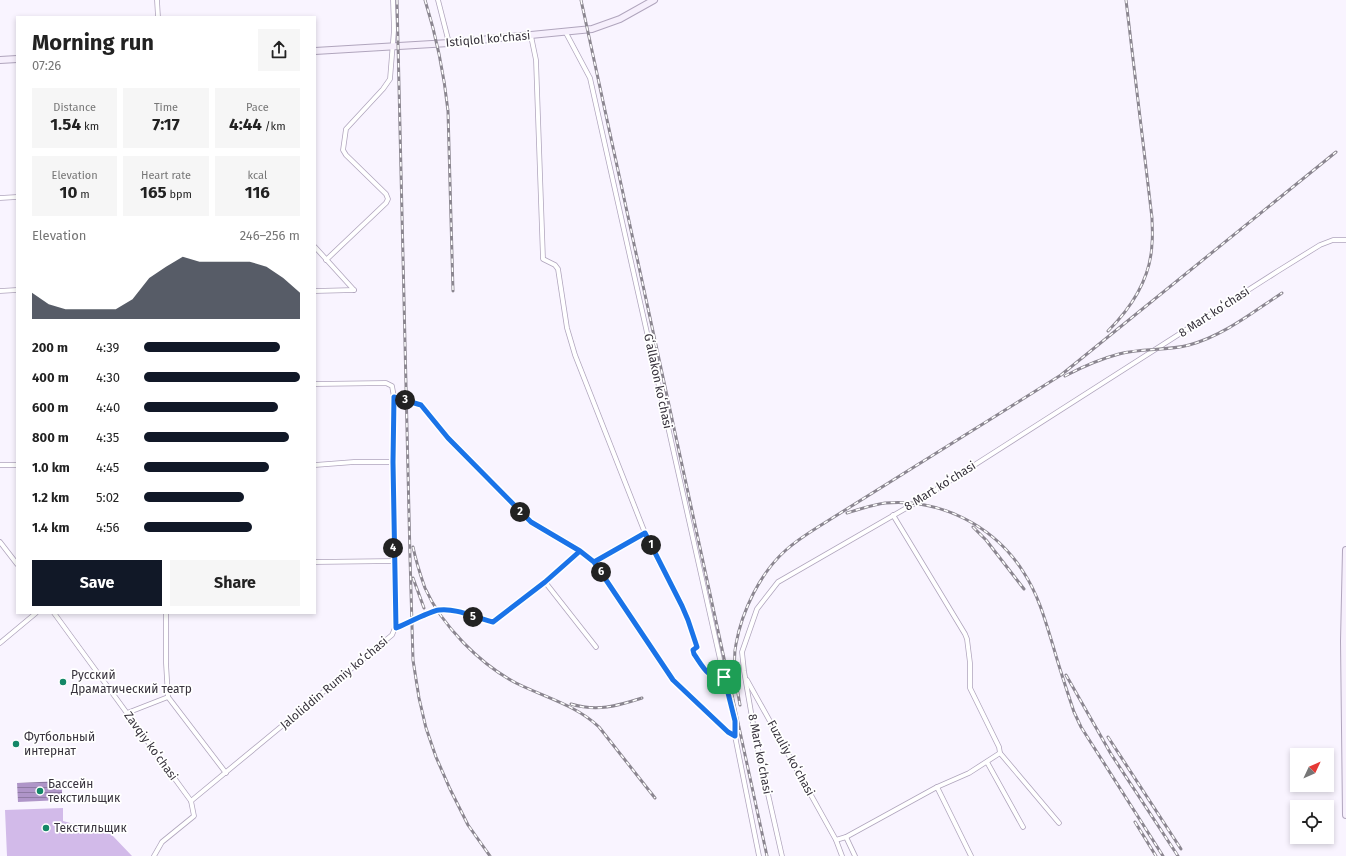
<!DOCTYPE html>
<html lang="en">
<head>
<meta charset="utf-8">
<style>
	:root { --surface:#fff; --page:#f6f6f6; --text:#222; --muted:#767676; --accent:#111827 }
	body { margin:0; font-family:"Fira Sans",sans-serif; background:var(--page); color:var(--text); height:100vh; display:flex; flex-direction:column; font-size:15px; white-space:nowrap }
	* { box-sizing:border-box; margin:0 }
	p { font-size:13px; color:var(--muted) }
	.icon { flex:none; width:22px; height:22px; fill:none; stroke:currentColor; stroke-width:2; stroke-linecap:round; stroke-linejoin:round }
	.map { position:relative; flex:1; overflow:hidden }
	.side { position:absolute; left:16px; top:16px; width:300px; height:598px; display:flex; flex-direction:column; background:var(--surface); border-radius:0px; box-shadow:0 2px 6px #0003 }
	.side>* { flex:none }
	.needle { width:26px; rotate:46deg }
	.buttons { position:absolute; left:1290px; top:748px; display:grid; gap:8px }
	.buttons a { display:grid; place-items:center; width:44px; height:44px; border-radius:0px; background:var(--surface); box-shadow:0 2px 6px #0003; font-size:20px }
	.pin { position:absolute; display:grid; place-items:center; width:34px; height:34px; color:#fff; margin:-17px; border-radius:8px; box-shadow:0 2px 6px #0006 }
	.km { position:absolute; width:20px; height:20px; margin:-10px; border-radius:50%; background:#222; color:#fff; font-size:11px; line-height:20px; text-align:center }
	.round { display:grid; place-items:center; flex:none; width:42px; height:42px; border-radius:0px; background:var(--page) }
	.summary { display:flex; align-items:center; justify-content:space-between; height:68px; padding:0 16px }
	h1 { font-size:22px; font-weight:700; line-height:30px }
	.metrics { display:grid; grid-template-columns:repeat(3,1fr); gap:6px; height:68px; padding:4px 16px }
	.metrics div { display:grid; align-content:center; border-radius:0px; background:var(--page); text-align:center }
	.metrics b { font-size:17px; font-weight:700 }
	.metrics small { font-size:11px; font-weight:400 }
	.metrics p { font-size:11px }
	.chart { height:112px; padding:8px 16px }
	.chart p { display:flex; justify-content:space-between }
	.chart svg { width:100%; height:72px; margin-top:4px; fill:var(--accent); opacity:.7 }
	.action { display:flex; gap:8px; margin-top:auto; padding:8px 16px }
	.action a { flex:1; height:46px; border-radius:0px; background:var(--accent); color:#fff; font-size:16px; font-weight:700; line-height:46px; text-align:center }
	.action a+a { background:var(--page); color:var(--text) }
	ul { padding:0 16px; list-style:none; font-size:13px }
	li { display:grid; grid-template-columns:64px 48px 1fr; align-items:center; height:30px }
	li i { height:10px; border-radius:5px; background:var(--accent) }
	.map>svg:first-child { display:block }
</style>
</head>
<body>
<div class="map">
<svg width="1346" height="856" viewBox="0 0 1346 856">
	<defs>
		<pattern id="water-rules" width="6" height="5" patternUnits="userSpaceOnUse"><rect width="6" height="5" fill="#af95c8"/><path d="M0 2.5h6" fill="none" stroke="#8f7aa4"/></pattern>
	</defs>
	<rect width="100%" height="100%" fill="#f9f4ff"/>
	<path fill="#d2bae9" d="M63,808V821L111,834L132,856H7L5,810Z"/>
	<path fill="url(#water-rules)" d="M62,781V800L18,802L17,783Z"/>
	<g fill="none" stroke-linecap="round" stroke-linejoin="round">
		<defs>
			<g id="minor">
				<path d="M157,0L158,17"/>
				<path d="M438,0L449,43"/>
				<path d="M565,31L590,78L724,677L735,721V736L759,856"/>
				<path d="M531,36L536,60L543,259L555,265L558,269L567,328L575,355L645,533L682,606L688,620L697,647L693,652C699,664 708,680 724,677"/>
				<path d="M0,198L17,197"/>
				<path d="M315,247L354,290"/>
				<path d="M326,260L386,203L388,199L386,194L346,155L343,150L346,129L383,89L390,79L394,30L393,0"/>
				<path d="M0,291L17,290"/>
				<path d="M315,291L354,290"/>
				<path d="M394,397L421,405L448,438L531,523L580,551L594,562L673,680L728,731L735,736"/>
				<path d="M0,465H17"/>
				<path d="M315,465L354,462H393"/>
				<path d="M893,515L965,634L967,639L970,663V688L999,747L1000,753L1059,823"/>
				<path d="M0,542L17,564"/>
				<path d="M315,562L394,561"/>
				<path d="M594,562L645,533"/>
				<path d="M545,582L596,647"/>
				<path d="M54,613L191,801L194,816L162,842L154,856"/>
				<path d="M166,613V663L168,697L226,773"/>
				<path d="M395,628C406,624 430,611 439,610C458,608 475,618 493,622L545,582L580,551"/>
				<path d="M0,643L36,613"/>
				<path d="M747,680L836,840L842,856"/>
				<path d="M127,713L168,697"/>
				<path d="M987,762L1023,827"/>
				<path d="M937,787L971,856"/>
				<path d="M191,801L392,635L395,628L393,462L394,397L392,386L386,383L315,384"/>
				<path d="M846,837L855,856"/>
				<path d="M836,840L846,837L937,787L969,773L1000,753"/>
				<path d="M782,856L756,741L744,671L742,652L757,609L778,582L915,503L1278,271L1320,245L1333,240H1346"/>
			</g>
			<g id="secondary">
				<path d="M315,51L449,43L592,29L620,19L654,0"/>
				<path d="M0,60L17,59"/>
				<path d="M1346,550L1344,641L1346,815"/>
			</g>
		</defs>
		<use href="#minor" stroke="#b0a5bd" stroke-width="5.5"/>
		<use href="#secondary" stroke="#b0a5bd" stroke-width="8"/>
		<use href="#minor" stroke="#fff" stroke-width="4"/>
		<use href="#secondary" stroke="#f6effc" stroke-width="6"/>
		<defs>
			<g id="rail">
				<path d="M397,0L410,557L413,660L419,698L426,728L436,757L450,789L468,825L490,856"/>
				<path d="M425,0C436,35 444,74 448,111L453,291"/>
				<path d="M581,0L767,856"/>
				<path d="M1108,331C1132,307 1151,277 1152,243C1153,235 1152,226 1152,218L1126,0"/>
				<path d="M1065,376C1082,367 1100,359 1119,354C1142,348 1166,351 1189,345C1223,336 1253,312 1282,293"/>
				<path d="M847,513C860,509 872,505 885,503C940,498 995,526 1024,573C1039,596 1046,623 1054,649C1060,670 1067,691 1074,712L1081,727L1163,856"/>
				<path d="M973,527L986,540L1024,589"/>
				<path d="M413,547C416,561 420,574 425,588C442,626 480,664 516,683C544,697 576,705 599,727L655,798"/>
				<path d="M413,578L424,608"/>
				<path d="M1066,675L1111,754L1178,856"/>
				<path d="M571,704C597,712 617,706 642,698"/>
				<path d="M740,705C737,688 732,662 736,644C742,611 760,573 786,550C796,541 807,534 818,527L1061,375L1336,152"/>
				<path d="M1108,737L1181,849"/>
				<path d="M1135,822L1156,856"/>
			</g>
		</defs>
		<use href="#rail" stroke="#8b8690" stroke-width="3"/>
		<use href="#rail" stroke="#fff" stroke-width="1.5" stroke-dasharray="4.5" stroke-linecap="butt"/>
	</g>
	<g fill="none" stroke-linecap="round" stroke-linejoin="round">
		<defs>
			<path id="route" d="M724,677C708,680 702,665 694,654L693,650L697,647L688,620L682,606L645,533L594,562L580,551L531,522L448,438L421,405L394,397L393,462L396,628C406,624 430,611 439,610C458,608 475,618 493,622L545,582L580,551L594,562L673,680L728,732L735,736V721L724,677"/>
		</defs>
		<use href="#route" stroke="#fff" stroke-width="8"/>
		<use href="#route" stroke="#1a73e8" stroke-width="5"/>
	</g>
	<g fill="#148767" stroke="#fff" stroke-width="1.5">
		<circle cx="63" cy="682" r="4"/>
		<circle cx="16" cy="744" r="4"/>
		<circle cx="40" cy="791" r="4"/>
		<circle cx="46" cy="828" r="4"/>
	</g>
	<g text-anchor="middle" stroke-width="3.5" stroke-linejoin="round" paint-order="stroke">
		<g font-size="12" fill="#38333d" stroke="#fff">
			<text transform="translate(488 39) rotate(-5)" y="4">Istiqlol ko'chasi</text>
			<text transform="translate(1214 312) rotate(-33)" y="4">8 Mart koʻchasi</text>
			<text transform="translate(658 381) rotate(78)" y="4">Gʻallakon koʻchasi</text>
			<text transform="translate(940 486) rotate(-32)" y="4">8 Mart koʻchasi</text>
			<text transform="translate(334 683) rotate(-40)" y="4">Jaloliddin Rumiy koʻchasi</text>
			<text transform="translate(151 746) rotate(54)" y="4">Zavqiy koʻchasi</text>
			<text transform="translate(760 754) rotate(79)" y="4">8 Mart koʻchasi</text>
			<text transform="translate(791 758) rotate(61)" y="4">Fuzuliy koʻchasi</text>
		</g>
		<g font-size="12" fill="#38333d" stroke="#fff" text-anchor="start">
			<text x="71" y="679">Русский<tspan x="71" dy="14">Драматический театр</tspan></text>
			<text x="24" y="741">Футбольный<tspan x="24" dy="14">интернат</tspan></text>
			<text x="48" y="788">Бассейн<tspan x="48" dy="14">текстильщик</tspan></text>
			<text x="54" y="832">Текстильщик</text>
		</g>
	</g>
</svg>
<div class="buttons">
<a><svg class="needle" viewBox="-14 -14 28 28"><path d="M0-13l5 13h-10z" fill="#e53935"/><path d="M0 13l5-13h-10z" fill="#767676"/></svg></a>
<a><svg class="icon" aria-label="locate" viewBox="0 0 24 24"><circle cx="12" cy="12" r="6"/><path d="M12 2v4M12 18v4M2 12h4M18 12h4"/></svg></a>
</div>
<div class="pin" style="left:724px;top:677px;background:#1e9e55"><svg class="icon" aria-label="arrive" viewBox="0 0 24 24"><path d="M6 21V4h12l-3 4 3 4H6"/></svg></div>
<b class="km" style="left:651px;top:545px">1</b>
<b class="km" style="left:520px;top:512px">2</b>
<b class="km" style="left:405px;top:400px">3</b>
<b class="km" style="left:393px;top:548px">4</b>
<b class="km" style="left:473px;top:617px">5</b>
<b class="km" style="left:601px;top:572px">6</b>
<section class="side">
<div class="summary"><div><h1>Morning run</h1><p>07:26</p></div><a class="round"><svg class="icon" aria-label="share" viewBox="0 0 24 24"><path d="M12 15V3M7 8l5-5 5 5M5 13v7h14v-7"/></svg></a></div>
<div class="metrics">
<div><p>Distance</p><b>1.54<small> km</small></b></div>
<div><p>Time</p><b>7:17</b></div>
<div><p>Pace</p><b>4:44<small> /km</small></b></div>
</div>
<div class="metrics">
<div><p>Elevation</p><b>10<small> m</small></b></div>
<div><p>Heart rate</p><b>165<small> bpm</small></b></div>
<div><p>kcal</p><b>116</b></div>
</div>
<div class="chart"><p><span>Elevation</span>246–256 m</p>
<svg viewBox="0 0 160 44" preserveAspectRatio="none"><path d="M0 44V28L10 35L20 38L30 38L40 38L50 38L60 32L70 19L80 12L90 6L100 9L110 9L120 9L130 9L140 12L150 19L160 28V44z"/></svg>
</div>
<ul>
<li><b>200 m</b>4:39<i style="width:87%"></i></li>
<li><b>400 m</b>4:30<i style="width:100%"></i></li>
<li><b>600 m</b>4:40<i style="width:86%"></i></li>
<li><b>800 m</b>4:35<i style="width:93%"></i></li>
<li><b>1.0 km</b>4:45<i style="width:80%"></i></li>
<li><b>1.2 km</b>5:02<i style="width:64%"></i></li>
<li><b>1.4 km</b>4:56<i style="width:69%"></i></li>
</ul>
<div class="action"><a>Save</a><a>Share</a></div>
</section>
</div>
</body>
</html>
